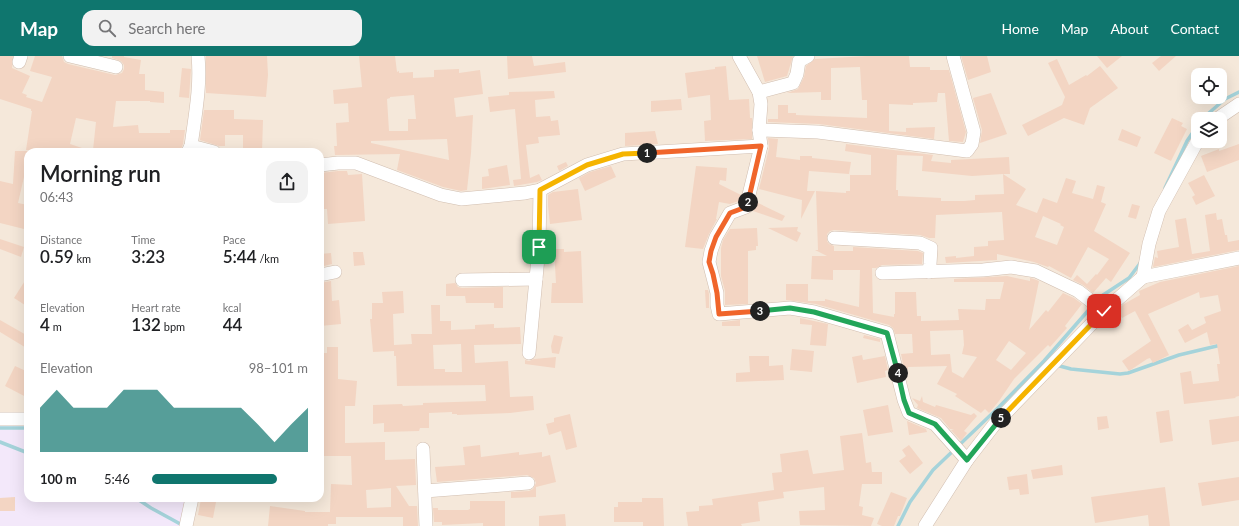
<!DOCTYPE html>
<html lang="en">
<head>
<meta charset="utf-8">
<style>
	:root { --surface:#fff; --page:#f2f2f2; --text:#202124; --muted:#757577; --accent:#0f766e }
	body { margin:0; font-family:Lato,sans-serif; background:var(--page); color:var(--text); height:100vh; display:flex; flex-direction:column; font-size:15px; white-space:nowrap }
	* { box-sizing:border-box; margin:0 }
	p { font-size:13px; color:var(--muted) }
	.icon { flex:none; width:22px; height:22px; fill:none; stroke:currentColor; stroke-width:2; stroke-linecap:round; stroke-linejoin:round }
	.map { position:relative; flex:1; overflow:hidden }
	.side { position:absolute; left:24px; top:92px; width:300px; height:354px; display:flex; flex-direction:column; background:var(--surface); border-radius:12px; box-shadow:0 4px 16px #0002 }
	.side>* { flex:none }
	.fabs { position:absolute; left:1191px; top:12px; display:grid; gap:8px }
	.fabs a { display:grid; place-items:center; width:36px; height:36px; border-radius:8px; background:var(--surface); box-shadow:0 4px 16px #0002; font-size:20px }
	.pin { position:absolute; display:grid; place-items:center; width:34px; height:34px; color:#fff; margin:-17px; border-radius:8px; box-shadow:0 2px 6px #0006 }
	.km { position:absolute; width:20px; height:20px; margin:-10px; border-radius:50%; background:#222; color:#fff; font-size:11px; line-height:20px; text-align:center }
	.round { display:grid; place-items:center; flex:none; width:42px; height:42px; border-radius:12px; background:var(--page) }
	.overview { display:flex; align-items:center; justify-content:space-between; height:68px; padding:0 16px }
	h1 { font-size:22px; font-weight:600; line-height:30px }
	.stats { display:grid; grid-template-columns:repeat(3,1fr); gap:6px; height:68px; padding:4px 16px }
	.stats div { display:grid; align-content:center }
	.stats b { font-size:17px; font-weight:600 }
	.stats small { font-size:11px; font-weight:400 }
	.stats p { font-size:11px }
	.chart { height:112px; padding:8px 16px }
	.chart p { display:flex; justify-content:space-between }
	.chart svg { width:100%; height:72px; margin-top:4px; fill:var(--accent); opacity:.7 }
	ul { padding:0 16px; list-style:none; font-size:13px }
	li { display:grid; grid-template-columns:64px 48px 1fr; align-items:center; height:30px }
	li i { height:10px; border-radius:5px; background:var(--accent) }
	header { display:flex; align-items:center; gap:24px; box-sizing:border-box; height:56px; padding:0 20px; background:var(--accent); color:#fff }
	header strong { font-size:19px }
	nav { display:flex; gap:22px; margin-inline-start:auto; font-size:14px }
	.search { width:280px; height:36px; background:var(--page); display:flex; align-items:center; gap:10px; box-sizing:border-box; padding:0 14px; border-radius:12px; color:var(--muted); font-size:15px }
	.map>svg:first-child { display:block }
</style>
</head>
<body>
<header>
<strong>Map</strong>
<div class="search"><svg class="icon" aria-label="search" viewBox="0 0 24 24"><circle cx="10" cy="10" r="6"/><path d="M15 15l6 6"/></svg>Search here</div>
<nav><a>Home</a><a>Map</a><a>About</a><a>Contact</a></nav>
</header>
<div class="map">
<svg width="1239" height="470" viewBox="0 0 1239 470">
	<rect width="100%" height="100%" fill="#fdf6ec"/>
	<path fill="#f5e8da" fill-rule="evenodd" d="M0,0H1239V470H0ZM1198,19H1220V41H1198ZM1198,63H1220V85H1198ZM28,96H320V442H28Z"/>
	<path fill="#f3e8fa" d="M0,367H28V442H185L180,470H0Z"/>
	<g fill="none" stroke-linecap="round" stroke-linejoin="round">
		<g stroke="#a5d3da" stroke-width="3.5">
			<path d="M1202,63L1225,43L1239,36"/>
			<path d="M1165,132L1187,85L1198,69"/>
			<path d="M1056,309L1071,313L1120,318L1128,317L1179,299L1221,289"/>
			<path d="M0,372H28"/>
			<path d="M0,386L28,397"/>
			<path d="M136,442L151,452L184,470"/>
			<path d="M898,470L910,446L933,414L999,351L1044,305L1100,241L1129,222L1141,206"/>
		</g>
	</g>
	<g fill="#f3d5c3" fill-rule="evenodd">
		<path d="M0,0H13L12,12L30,20L22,37L27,39L26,41L42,46L52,21L30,15L35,0H62L64,6L68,8L115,19L122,17L124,13V9L121,5L112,2V0H124V1L141,4L139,18H145V34L164,36V47L150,46V45H116L113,71L138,69L139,77H170V74H185L183,88L180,96H102L93,94L96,66L76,62L70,88L88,94L87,96H54L26,94L32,55H31V53L0,43Z"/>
		<path d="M206,0H267L268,19L266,41L206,37Z"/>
		<path d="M359,0H395L397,16L399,15V17L413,16V22L434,21V14L459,13V17L480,14L483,38L454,42L456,61L473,59L471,97L467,134L461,135L443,131L397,114L400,98L335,99L334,90H337L336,67L349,66L348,47L334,48L333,34L362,31ZM414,39L416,63H408V75H389L387,43L390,42V41ZM447,83L449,104L371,87V85Z"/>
		<path d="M507,0H532L534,10L565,6L566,16L508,23Z"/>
		<path d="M757,0H793L787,20L765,26Z"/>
		<path d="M867,0H909L910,11H930V14H949L966,76L963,86L949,85L945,37H938L937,46L913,47V49L889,48V75L906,76V72L935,71L934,83L819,68L768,66V63H778V49H788V57H796V59L867,62V44H862L860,11L831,12V44H821V36L787,37L798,33L804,21L806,10L815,3Z"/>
		<path d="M961,0H987L991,16L968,24Z"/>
		<path d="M1097,0H1122L1107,12Z"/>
		<path d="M1161,0H1176L1159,15L1152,7Z"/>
		<path d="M1057,3L1069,29L1086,19L1087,20L1100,10L1118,32L1090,52L1084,69L1064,62L1028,80L1022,69L1062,49L1065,41L1048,7Z"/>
		<path d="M726,10L729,44L749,43L750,62H752V83L705,85L704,65L711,64L710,39L688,42L685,17L715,13V11Z"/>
		<path d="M182,12L191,13L189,42L179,41Z"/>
		<path d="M554,35L555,42L535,44L536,61L550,60L551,65L558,64L560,79L538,81L539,87L526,89L530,122L539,118L542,124L537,126L514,130L513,124L521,123L515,53L490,56L488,41L509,39V36Z"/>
		<path d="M991,37L1007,78L980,87L982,74L973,42Z"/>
		<path d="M681,43L682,54L651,56V45Z"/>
		<path d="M204,54H234V63L263,64L262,96H243V79H225V90H219L200,84Z"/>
		<path d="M1172,62L1183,67L1181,70L1187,73L1171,105L1154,97Z"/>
		<path d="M1122,73L1141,81L1137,91L1118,84Z"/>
		<path d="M655,75L658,88L625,90V77Z"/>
		<path d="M768,82L778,83L776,101L800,104V100H812V102L851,106L849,118L809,115L807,135H815L801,163L802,144L759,133L769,92Z"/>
		<path d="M846,88L933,99L931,105L951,107V104L1009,101L1010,118H1003L1026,133L1016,149L1037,157L1043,142L1057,147L1066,122L1076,125L1072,137L1093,143L1097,129L1105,131L1101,146L1106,148L1094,175L1130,197L1111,226L1106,222L1093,237L1083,229L1073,224L1077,219L1087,228L1096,218L1097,219L1109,203L1088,191L1071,222L1049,210L1048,211L1034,206L997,198V204L946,207L945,201L956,200V202L974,200V191L988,190V185L1004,184L1002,156L936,159L935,182H929L920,179L834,174L830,175L827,178V185L829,188L834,190V195H853V191L918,195L923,197L922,208L882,209L876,212H872L873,257L894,261V258H895V236H916L917,260H921V265L959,264L958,253L985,254L986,243H1000L1004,226H954V223L1007,220L1030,225V222L1034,223L1039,225L1029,274L1046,254L1048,256L1063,237L1074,242L1082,248L1065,270L1067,272L1050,291L1048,289L1014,323L999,345L989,357L985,353L981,357L955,340L957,338L937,328L947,310L908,311V313H904L901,298L913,297L912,278H895L893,272L889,269L816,248L786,244V228H808V245H825V243L859,251L860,214H833V224L811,223L812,200H827L815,194H818L816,135L846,137V135H850V119H871V99L845,95ZM897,99L923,100L922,115L972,120L1003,118L1004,138L975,139V144L964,145H941V142L898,140V134H896ZM1043,160L1061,168L1060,169L1064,171L1057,189L1035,181ZM963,274L964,289L962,298L977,301L963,322L952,316L950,298L931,299L930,275ZM1009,285L1026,297L1011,314L996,304Z"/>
		<path d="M1239,88V104L1207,116L1201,100L1219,93V95Z"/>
		<path d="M15,95H28V121H24L18,147L28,149V174L0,167V125L13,128Z"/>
		<path d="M566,106L568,110L559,115L557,110Z"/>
		<path d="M507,109L510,129L482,133V121L489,120L488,113Z"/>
		<path d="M611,110L616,121L585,135L579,122L590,116Z"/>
		<path d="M696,110L727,112L726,125L720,124L719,128L741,139L739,145L730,148L719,146L716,163H717L709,178L703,193L685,191Z"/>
		<path d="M338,115H347L348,119L362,118L365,165L328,168L327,153H320V117Z"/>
		<path d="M1204,119L1215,140L1196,149L1192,141L1195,139L1188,127Z"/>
		<path d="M578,133L582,164L550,168L548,150V139L553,136Z"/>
		<path d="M756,146L785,160L782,165L753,155Z"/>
		<path d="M1132,148L1140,150L1136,163L1128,161Z"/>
		<path d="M1216,157L1217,164L1222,163L1225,179H1227L1228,186L1239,184V194L1153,211L1155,201L1158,202L1157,195L1179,191L1175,164L1186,162L1192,198L1210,195L1205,159Z"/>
		<path d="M798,171L797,175L801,177L797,186L768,172Z"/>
		<path d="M757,172L758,190H756V194L748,195V248L725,249V235L721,220V192L723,184L730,173Z"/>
		<path d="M0,183L24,191L21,201L0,193Z"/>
		<path d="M554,193H564V196L581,195L583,247H551L552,227H556Z"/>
		<path d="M353,196H363L365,209L354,210Z"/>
		<path d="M331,197L332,208L320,211V198Z"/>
		<path d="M1239,210V340L1235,341L1236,342L1184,348L1180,317L1191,315L1193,328L1219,325L1217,308H1220L1217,288L1210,289L1207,276L1185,287L1178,274L1188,268L1192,274L1206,267L1204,261L1221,255L1218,239L1200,242L1199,236L1148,258L1169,299L1153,307L1150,302L1147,303L1129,315L1122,305L1151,285L1135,255L1122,262L1117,254L1124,248L1140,239L1139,235L1160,226Z"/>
		<path d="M28,220V251L14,242Z"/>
		<path d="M331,225L332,245L339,244L341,268L320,270V227Z"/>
		<path d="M455,227L458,231L462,232L503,231V252H494V247H466L465,240H446V228Z"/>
		<path d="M705,234H708L709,238V252H706Z"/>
		<path d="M403,235L404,257L393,258L394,289L412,288L411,278H432L431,249H440V265H451V274L475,273V269L494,268V272L520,271L521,288L474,289L475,307L508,305L510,341L533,340L534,354L510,357L457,359V358H452V356L429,357V372H420L419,375L384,376V367L373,368V349L402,348L403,350L423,349V347L486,345L485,329L397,330L396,300H394V295L373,296L370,263H372V247H383L382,236ZM461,288L462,316H445V313H434L433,289Z"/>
		<path d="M800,262L828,268L826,290L810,289L812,269L800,268Z"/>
		<path d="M0,264L28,280V293L0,276Z"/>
		<path d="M740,264V270H722V266Z"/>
		<path d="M554,279L563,281L559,298L552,297L551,290Z"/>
		<path d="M864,279L880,283V286L863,282Z"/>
		<path d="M327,291H338V323L357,325L355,350H345V387L385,386V404L415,403L416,429L396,430L409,450H417L418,470H403V461H336V468H328V470H268L270,450L305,455V456H330L331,428L352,429L351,400H320V388H322L320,347H322L320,297H327ZM391,432V451L367,452L366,434Z"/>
		<path d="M792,293L814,295L812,316L790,314Z"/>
		<path d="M862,299L863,304L885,300L888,314L885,315L886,321L857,327L852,301Z"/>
		<path d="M749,300H769V310L783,309L784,324L736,326V317L750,316Z"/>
		<path d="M556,301L555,312L525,308V304L529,305L534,303Z"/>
		<path d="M15,310L28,316V342L5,330Z"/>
		<path d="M922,340L923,346L935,351L936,349L971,359L974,357L977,360L964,375L967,377L961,385L951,374L954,373H950L941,362L917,352L918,349L912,342L920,345Z"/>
		<path d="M888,349L893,376L868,380L863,354Z"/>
		<path d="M1169,354L1173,385L1160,387L1156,356Z"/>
		<path d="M570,358L577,391L566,394L561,375L549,379L546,368L554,366V362Z"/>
		<path d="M1107,360L1109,372L1098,374L1097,361Z"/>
		<path d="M1239,360V385L1212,389L1209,364Z"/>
		<path d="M907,365L926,373L927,376L909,379Z"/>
		<path d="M862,377L866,407L871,406L872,416H882V428H862L859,450L863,451L862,459L874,462L871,470L800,469L799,455L825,454L824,431L783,436L784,442L758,446L760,465L741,468L742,470H688L686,456L699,455V450L713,449L712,443L774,434L772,417L782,416L780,398L808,394L813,418L844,414L840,380Z"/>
		<path d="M480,389L481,401L519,396V399L542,396V401L550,399L556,426L536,431V441L511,442V436L529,435L533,433L536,427L534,422L527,419L437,426L435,411L465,409L463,391Z"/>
		<path d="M909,389L923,407L910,418L899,405L906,400L902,394Z"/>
		<path d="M1062,409L1063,419L1033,423L1031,414Z"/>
		<path d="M1027,418L1029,438L1020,439L1019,433L1009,434L1007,421Z"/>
		<path d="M1239,421V444L1202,450L1198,427Z"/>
		<path d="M1165,431L1170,470H1149L1148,459L1095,467L1091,441Z"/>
		<path d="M891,436L907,442L900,460H898L894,470H882L877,468Z"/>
		<path d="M15,441V455H0V442Z"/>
		<path d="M642,442H663L664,470H643V466H614V451H618V446H642Z"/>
		<path d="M201,443L216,446L213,462L198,459Z"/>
		<path d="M470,445H505V470H483V467L442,469V466H434L433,452H438V454H468L470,453Z"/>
		<path d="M565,458L566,470H539V460Z"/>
	</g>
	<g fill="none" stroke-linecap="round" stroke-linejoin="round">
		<defs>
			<g id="minor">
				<path d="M70,0L116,11"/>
				<path d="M739,0L759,36L761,48L759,74L761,90L746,151L730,157L716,181L711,195L709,206L717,237V249L719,258L790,252L814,256L887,277L904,344L909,357L935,368L967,404"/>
				<path d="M19,6L21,0"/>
				<path d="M759,36L793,27L797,18L799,5L808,0"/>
				<path d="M1217,63L1239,48"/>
				<path d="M759,74L818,76L967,95L972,88L974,76L953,0"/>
				<path d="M191,90L214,96"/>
				<path d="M188,96L191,90C195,60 201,30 198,0"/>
				<path d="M320,109L338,107H356L441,139L461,143L525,137L540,134L587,109L623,98L761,90"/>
				<path d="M834,182L920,187L931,192L930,208L929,216"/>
				<path d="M882,217L983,214L1011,211L1036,215L1078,235L1104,255"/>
				<path d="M320,219L335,216"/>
				<path d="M1143,221L1239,202"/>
				<path d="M462,224L536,223"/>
				<path d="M529,297L539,191L540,134"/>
				<path d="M0,363H28"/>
				<path d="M423,393L426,470"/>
				<path d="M425,435L528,427"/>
				<path d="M186,470L192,442"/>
				<path d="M925,470L967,404L994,369L1104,255L1143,221L1149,188L1159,155L1198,84"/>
			</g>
		</defs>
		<use href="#minor" stroke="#d1beb0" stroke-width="14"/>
		<use href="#minor" stroke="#fff" stroke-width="13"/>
	</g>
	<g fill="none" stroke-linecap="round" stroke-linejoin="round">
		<defs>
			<path id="split-1" d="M539,191L540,134L587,109L623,98L647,97"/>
			<path id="split-2" d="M647,97L761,90L748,146"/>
			<path id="split-3" d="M748,146L746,151L730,157L716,181L711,195L709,206L713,218L717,237L719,258L760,255"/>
			<path id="split-4" d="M760,255L790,252L814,256L887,277L898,317"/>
			<path id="split-5" d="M898,317L904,344L909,357L935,368L967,404L1001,362"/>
			<path id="split-6" d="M1001,362L1104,255"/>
		</defs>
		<use href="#split-1" stroke="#fff" stroke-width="8"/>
		<use href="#split-2" stroke="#fff" stroke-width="8"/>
		<use href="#split-3" stroke="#fff" stroke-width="8"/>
		<use href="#split-4" stroke="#fff" stroke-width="8"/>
		<use href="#split-5" stroke="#fff" stroke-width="8"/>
		<use href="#split-6" stroke="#fff" stroke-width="8"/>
		<use href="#split-1" stroke="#f5b400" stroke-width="5"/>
		<use href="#split-2" stroke="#f0652b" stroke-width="5"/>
		<use href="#split-3" stroke="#f0652b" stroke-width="5"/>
		<use href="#split-4" stroke="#22a559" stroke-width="5"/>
		<use href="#split-5" stroke="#22a559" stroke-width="5"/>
		<use href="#split-6" stroke="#f5b400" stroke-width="5"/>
	</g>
</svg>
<div class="fabs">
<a><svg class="icon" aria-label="locate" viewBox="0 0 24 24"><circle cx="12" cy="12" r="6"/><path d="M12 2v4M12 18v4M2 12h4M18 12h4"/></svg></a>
<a><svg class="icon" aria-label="layers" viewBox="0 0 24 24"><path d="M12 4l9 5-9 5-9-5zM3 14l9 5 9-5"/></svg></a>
</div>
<div class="pin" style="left:539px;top:191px;background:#1e9e55"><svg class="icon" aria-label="arrive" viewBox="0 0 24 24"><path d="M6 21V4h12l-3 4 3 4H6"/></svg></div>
<div class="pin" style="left:1104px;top:255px;background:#d93025"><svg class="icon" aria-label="check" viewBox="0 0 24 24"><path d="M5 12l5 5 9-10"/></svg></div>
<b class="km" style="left:647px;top:97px">1</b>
<b class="km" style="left:748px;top:146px">2</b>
<b class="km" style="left:760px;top:255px">3</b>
<b class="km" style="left:898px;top:317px">4</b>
<b class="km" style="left:1001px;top:362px">5</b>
<section class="side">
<div class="overview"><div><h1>Morning run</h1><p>06:43</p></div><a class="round"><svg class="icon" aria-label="share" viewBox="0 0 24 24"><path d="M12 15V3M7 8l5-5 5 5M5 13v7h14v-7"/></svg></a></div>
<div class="stats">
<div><p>Distance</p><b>0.59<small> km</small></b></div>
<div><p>Time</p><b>3:23</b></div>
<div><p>Pace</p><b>5:44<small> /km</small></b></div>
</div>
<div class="stats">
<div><p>Elevation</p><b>4<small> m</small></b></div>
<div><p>Heart rate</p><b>132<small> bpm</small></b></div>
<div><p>kcal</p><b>44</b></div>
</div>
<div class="chart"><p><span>Elevation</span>98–101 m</p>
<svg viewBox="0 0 160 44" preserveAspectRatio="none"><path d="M0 44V17L10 6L20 17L30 17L40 17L50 6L60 6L70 6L80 17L90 17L100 17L110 17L120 17L130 27L140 38L150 27L160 17V44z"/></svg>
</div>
<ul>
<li><b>100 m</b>5:46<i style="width:80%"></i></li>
</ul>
</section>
</div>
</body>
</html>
